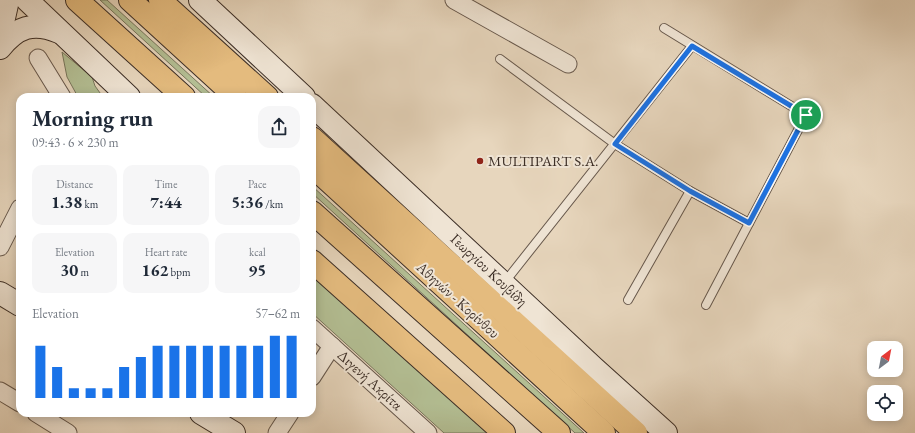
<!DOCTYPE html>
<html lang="en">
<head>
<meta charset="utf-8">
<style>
	:root { --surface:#fff; --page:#f6f6f7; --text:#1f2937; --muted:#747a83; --accent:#1a73e8 }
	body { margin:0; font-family:"EB Garamond",serif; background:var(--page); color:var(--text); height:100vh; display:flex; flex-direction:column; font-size:15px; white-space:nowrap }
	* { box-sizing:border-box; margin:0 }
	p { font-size:13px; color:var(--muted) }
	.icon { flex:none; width:22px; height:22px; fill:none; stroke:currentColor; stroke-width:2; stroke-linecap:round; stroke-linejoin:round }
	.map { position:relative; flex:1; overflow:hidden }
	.drawer { position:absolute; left:16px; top:93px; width:300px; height:324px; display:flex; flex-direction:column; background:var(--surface); border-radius:12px; box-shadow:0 2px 10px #0003 }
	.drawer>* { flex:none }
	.needle { width:26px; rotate:32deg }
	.fabs { position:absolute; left:867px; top:341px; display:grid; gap:8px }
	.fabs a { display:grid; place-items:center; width:36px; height:36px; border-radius:8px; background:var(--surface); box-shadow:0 2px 10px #0003; font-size:20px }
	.pin { position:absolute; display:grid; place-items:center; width:34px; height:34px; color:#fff; margin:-17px; border:2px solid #fff; border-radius:50%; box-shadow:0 1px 4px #0007 }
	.round { display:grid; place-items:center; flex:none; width:42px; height:42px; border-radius:12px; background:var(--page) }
	.headline { display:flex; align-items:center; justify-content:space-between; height:68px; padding:0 16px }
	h1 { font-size:22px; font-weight:700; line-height:30px }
	.figures { display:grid; grid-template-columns:repeat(3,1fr); gap:6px; height:68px; padding:4px 16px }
	.figures div { display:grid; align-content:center; border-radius:10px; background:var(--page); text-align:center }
	.figures b { font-size:17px; font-weight:700 }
	.figures small { font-size:11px; font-weight:400 }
	.figures p { font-size:11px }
	.chart { height:112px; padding:8px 16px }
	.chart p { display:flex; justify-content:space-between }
	.chart svg { width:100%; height:72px; margin-top:4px; stroke:var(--accent); stroke-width:6 }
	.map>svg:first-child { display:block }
</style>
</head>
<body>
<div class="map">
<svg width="915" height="433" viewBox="0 0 915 433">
	<rect width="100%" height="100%" fill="#e7d6bd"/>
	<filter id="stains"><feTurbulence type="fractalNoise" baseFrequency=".005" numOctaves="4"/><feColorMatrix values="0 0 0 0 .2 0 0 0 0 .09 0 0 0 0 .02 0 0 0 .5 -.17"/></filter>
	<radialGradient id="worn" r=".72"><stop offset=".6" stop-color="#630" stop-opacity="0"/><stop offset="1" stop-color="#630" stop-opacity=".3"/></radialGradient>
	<g fill="#b3be93" stroke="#78765c">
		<path d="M100,0H107L214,97H206Z"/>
		<path d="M62,52L92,77L95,86L103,97H78L67,77Z"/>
		<path d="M312,186L584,433H575L312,193Z"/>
		<path d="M312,271L489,433H444L312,313Z"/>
	</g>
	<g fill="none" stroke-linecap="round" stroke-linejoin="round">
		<defs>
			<g id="lane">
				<path d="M664,28L806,115L706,305"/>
				<path d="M500,59L615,144L690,191L749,223"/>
				<path d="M504,283L692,46"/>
				<path d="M628,300L690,191"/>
			</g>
			<g id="street">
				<path d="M454,0L568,64"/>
				<path d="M38,58L62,97"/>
				<path d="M0,247L20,208"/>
				<path d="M312,328L428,433"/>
				<path d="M312,377L332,346"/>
				<path d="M0,391L20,403"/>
				<path d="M36,413L68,433"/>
				<path d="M277,433L290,413"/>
			</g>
			<g id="secondary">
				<path d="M27,0L129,97"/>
				<path d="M200,0L304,97"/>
				<path d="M0,36L8,0"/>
				<path d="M0,48C17,27 33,21 59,32"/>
				<path d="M312,105L594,368L666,433"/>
				<path d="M0,293L20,305"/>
				<path d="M201,413L234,433"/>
			</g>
			<g id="highway">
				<path d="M77,0L184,97"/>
				<path d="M130,0L236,97"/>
				<path d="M160,0L267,97"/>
				<path d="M312,138L636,433"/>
				<path d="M312,166L604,433"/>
				<path d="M312,212L559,433"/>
				<path d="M312,261L504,433"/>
			</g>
		</defs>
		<use href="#lane" stroke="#67584c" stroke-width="10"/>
		<use href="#street" stroke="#67584c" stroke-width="19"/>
		<use href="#secondary" stroke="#3c2e26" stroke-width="24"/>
		<use href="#highway" stroke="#3c2e26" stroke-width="24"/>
		<use href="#lane" stroke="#efe4d4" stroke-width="8"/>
		<use href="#street" stroke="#efe4d4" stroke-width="17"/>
		<use href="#secondary" stroke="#efe4d4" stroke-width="22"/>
		<use href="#highway" stroke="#e4bb7e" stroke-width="22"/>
	</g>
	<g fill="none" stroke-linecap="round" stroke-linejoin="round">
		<defs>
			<path id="route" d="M692,46L806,115L749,223L690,191L615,144Z"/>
		</defs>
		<use href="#route" stroke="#fff" stroke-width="8"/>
		<use href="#route" stroke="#1a73e8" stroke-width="5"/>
	</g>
	<circle fill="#8f2418" stroke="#efe4d4" stroke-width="1.5" cx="480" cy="161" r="4"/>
	<g text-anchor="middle" stroke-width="4" stroke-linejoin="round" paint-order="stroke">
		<g font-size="15" fill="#3c2e26" stroke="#efe4d4" text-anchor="start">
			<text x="488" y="166">MULTIPART S.A.</text>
		</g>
		<g font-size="15" fill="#3c2e26" stroke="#efe4d4">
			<text transform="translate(489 270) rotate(43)" y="5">Γεωργίου Κουβίδη</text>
			<text transform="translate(458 300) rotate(42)" y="5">Αθηνών - Κορίνθου</text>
			<text transform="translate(370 380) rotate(42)" y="5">Διγενή Ακρίτα</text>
		</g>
	</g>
	<rect width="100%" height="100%" filter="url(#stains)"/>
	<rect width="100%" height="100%" fill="url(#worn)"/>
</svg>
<div class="fabs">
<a><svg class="needle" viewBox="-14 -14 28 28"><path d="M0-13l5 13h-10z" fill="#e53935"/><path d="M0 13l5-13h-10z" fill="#747a83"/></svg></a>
<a><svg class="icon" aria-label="locate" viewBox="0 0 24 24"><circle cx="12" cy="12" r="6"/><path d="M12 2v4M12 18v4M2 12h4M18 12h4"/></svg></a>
</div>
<div class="pin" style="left:806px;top:115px;background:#1e9e55"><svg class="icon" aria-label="arrive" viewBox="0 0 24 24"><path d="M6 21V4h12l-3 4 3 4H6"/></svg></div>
<section class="drawer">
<div class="headline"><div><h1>Morning run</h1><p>09:43 · 6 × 230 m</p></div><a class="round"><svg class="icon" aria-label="share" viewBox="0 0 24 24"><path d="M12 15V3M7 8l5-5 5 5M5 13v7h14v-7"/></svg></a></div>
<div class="figures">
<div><p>Distance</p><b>1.38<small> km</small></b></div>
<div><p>Time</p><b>7:44</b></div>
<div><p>Pace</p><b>5:36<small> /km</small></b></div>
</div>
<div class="figures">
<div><p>Elevation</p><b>30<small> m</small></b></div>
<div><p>Heart rate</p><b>162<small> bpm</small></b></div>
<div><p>kcal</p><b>95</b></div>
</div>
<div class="chart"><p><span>Elevation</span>57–62 m</p>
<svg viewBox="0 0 160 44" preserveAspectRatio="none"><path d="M5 44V12M15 44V25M25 44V38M35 44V38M45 44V38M55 44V25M65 44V19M75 44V12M85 44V12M95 44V12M105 44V12M115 44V12M125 44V12M135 44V12M145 44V6M155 44V6"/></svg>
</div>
</section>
</div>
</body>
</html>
